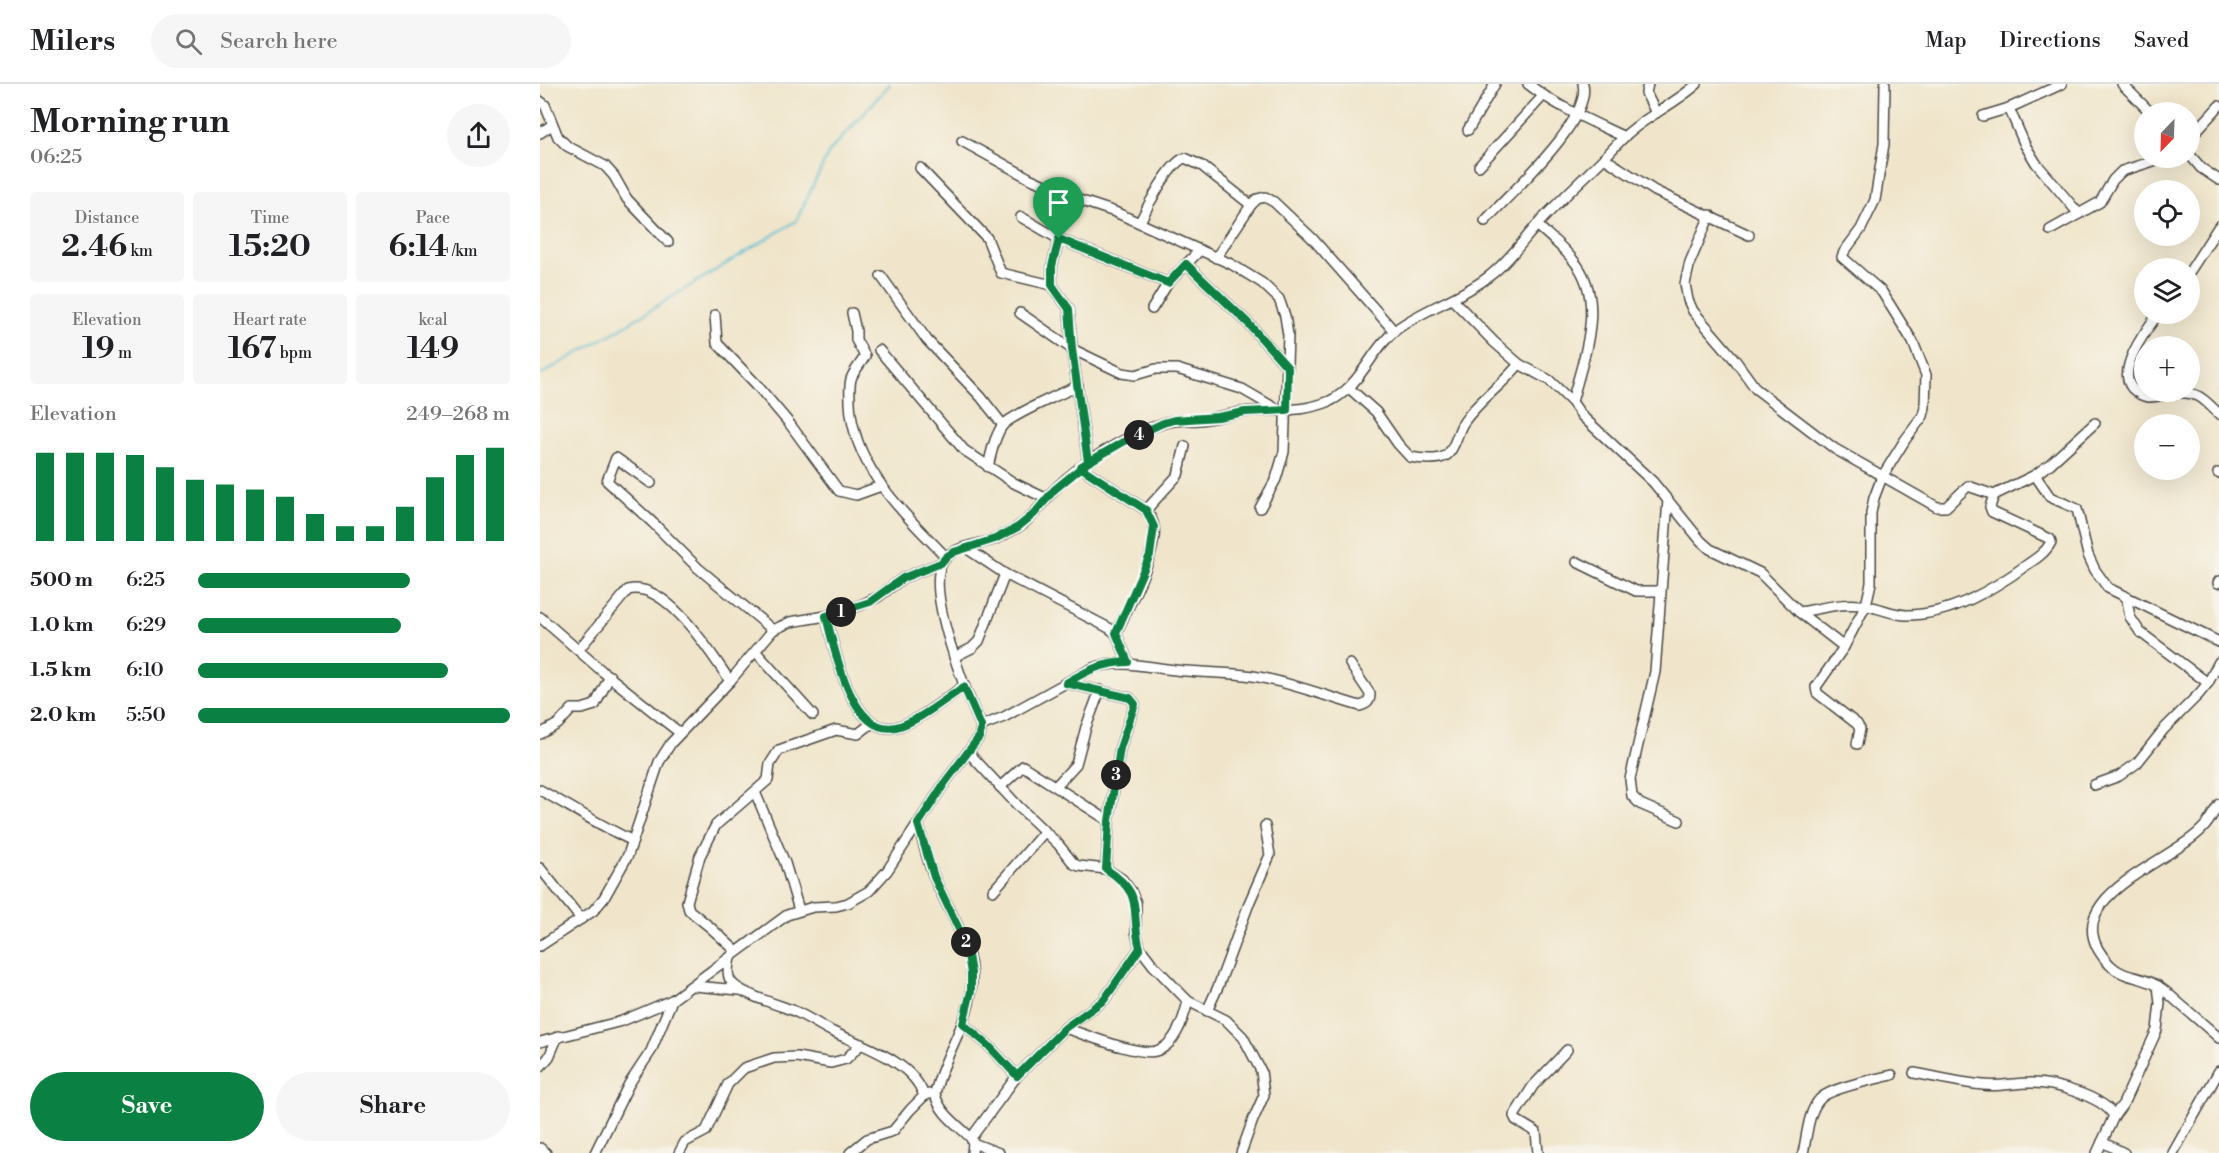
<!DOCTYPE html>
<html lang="en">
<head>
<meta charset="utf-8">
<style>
	:root { --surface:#fff; --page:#f6f6f6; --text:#202124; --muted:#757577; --line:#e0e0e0; --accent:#0b8043 }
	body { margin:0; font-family:"Libre Bodoni",serif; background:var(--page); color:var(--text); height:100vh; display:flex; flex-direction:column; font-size:22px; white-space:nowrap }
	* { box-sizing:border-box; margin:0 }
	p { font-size:20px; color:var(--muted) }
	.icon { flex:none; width:33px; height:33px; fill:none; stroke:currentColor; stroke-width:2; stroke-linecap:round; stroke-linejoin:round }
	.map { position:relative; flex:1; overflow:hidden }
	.drawer { display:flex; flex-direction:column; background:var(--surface); width:540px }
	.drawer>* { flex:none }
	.needle { width:39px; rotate:203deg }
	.buttons { position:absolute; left:1594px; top:18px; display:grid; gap:12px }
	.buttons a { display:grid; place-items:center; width:66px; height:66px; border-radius:50%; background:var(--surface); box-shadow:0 6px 24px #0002; font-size:30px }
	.pin { position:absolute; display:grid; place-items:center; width:51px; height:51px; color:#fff; margin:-62px -26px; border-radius:50% 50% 50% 0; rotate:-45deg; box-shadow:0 0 6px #0007 }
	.pin .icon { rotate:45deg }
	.km { position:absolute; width:30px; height:30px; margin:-15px; border-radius:50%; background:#222; color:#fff; font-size:16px; line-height:30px; text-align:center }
	.round { display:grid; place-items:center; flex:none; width:63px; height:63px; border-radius:32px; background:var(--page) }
	.headline { display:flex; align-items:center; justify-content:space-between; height:102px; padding:0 30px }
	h1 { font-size:33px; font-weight:700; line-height:45px }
	.metrics { display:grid; grid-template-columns:repeat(3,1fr); gap:9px; height:102px; padding:6px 30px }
	.metrics div { display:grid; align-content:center; border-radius:6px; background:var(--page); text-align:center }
	.metrics b { font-size:30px; font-weight:700 }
	.metrics small { font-size:16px; font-weight:400 }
	.metrics p { font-size:16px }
	.chart { height:168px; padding:12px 30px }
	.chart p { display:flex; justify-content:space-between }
	.chart svg { width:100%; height:108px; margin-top:6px; stroke:var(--accent); stroke-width:6 }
	.button { display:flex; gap:12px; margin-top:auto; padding:12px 30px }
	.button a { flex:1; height:69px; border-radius:36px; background:var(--accent); color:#fff; font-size:24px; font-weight:700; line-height:69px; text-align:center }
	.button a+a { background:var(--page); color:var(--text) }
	ul { padding:0 30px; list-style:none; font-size:20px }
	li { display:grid; grid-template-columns:96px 72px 1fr; align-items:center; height:45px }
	li i { height:15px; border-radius:8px; background:var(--accent) }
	header { display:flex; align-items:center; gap:36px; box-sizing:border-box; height:84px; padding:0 30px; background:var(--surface); border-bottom:2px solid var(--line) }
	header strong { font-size:28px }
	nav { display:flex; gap:33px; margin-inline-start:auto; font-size:21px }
	.search { width:420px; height:54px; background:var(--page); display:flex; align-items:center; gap:15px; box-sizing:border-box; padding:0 21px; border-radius:33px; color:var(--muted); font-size:22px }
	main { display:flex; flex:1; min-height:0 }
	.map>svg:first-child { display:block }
</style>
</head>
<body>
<header>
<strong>Milers</strong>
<div class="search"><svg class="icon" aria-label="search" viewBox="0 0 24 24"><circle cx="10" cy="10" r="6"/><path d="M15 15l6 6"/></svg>Search here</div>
<nav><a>Map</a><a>Directions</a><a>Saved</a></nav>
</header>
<main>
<section class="drawer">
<div class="headline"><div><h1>Morning run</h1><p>06:25</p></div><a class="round"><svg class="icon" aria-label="share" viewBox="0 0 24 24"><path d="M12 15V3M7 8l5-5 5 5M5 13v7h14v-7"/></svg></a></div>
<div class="metrics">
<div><p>Distance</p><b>2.46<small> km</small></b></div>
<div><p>Time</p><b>15:20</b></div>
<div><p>Pace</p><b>6:14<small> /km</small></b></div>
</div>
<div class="metrics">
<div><p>Elevation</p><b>19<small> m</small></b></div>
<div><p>Heart rate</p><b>167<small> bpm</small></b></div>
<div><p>kcal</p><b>149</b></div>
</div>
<div class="chart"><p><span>Elevation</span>249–268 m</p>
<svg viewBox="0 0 160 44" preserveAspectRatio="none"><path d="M5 44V8M15 44V8M25 44V8M35 44V9M45 44V14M55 44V19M65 44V21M75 44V23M85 44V26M95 44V33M105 44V38M115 44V38M125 44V30M135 44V18M145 44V9M155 44V6"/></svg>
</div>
<ul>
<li><b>500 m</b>6:25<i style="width:68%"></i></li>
<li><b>1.0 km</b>6:29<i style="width:65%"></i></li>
<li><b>1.5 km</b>6:10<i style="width:80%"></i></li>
<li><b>2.0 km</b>5:50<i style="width:100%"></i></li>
</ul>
<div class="button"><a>Save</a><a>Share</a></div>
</section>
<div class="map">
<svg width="1679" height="1069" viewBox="0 0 1679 1069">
	<rect width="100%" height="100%" fill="#f7f3e8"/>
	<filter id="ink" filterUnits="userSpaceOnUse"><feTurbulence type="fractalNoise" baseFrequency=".0167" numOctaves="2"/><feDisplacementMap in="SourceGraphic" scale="12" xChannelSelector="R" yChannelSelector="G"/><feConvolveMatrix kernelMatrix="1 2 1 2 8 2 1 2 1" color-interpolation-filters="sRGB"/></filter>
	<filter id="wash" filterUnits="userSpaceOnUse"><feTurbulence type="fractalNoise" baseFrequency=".008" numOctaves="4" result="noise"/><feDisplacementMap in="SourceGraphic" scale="24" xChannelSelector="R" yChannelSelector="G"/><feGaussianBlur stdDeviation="1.35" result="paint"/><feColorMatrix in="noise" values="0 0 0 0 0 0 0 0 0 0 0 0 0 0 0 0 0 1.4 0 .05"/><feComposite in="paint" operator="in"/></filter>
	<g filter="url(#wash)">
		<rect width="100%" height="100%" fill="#f0e5cb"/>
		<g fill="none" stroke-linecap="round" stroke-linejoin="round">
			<path stroke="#55bbd3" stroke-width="2" d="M0,291L78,246L256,137L289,68L350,0"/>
		</g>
	</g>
	<g filter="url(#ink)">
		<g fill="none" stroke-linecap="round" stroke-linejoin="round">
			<defs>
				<g id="minor">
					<path d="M988,0C1017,23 1051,37 1084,53"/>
					<path d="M1108,0L1106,9L1116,29"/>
					<path d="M1582,0L1610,28"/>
					<path d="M0,17L5,21L18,53L27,62L65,82L74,92L87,115L128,158"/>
					<path d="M1469,24L1485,61L1496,79L1539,130"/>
					<path d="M1443,32L1469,24L1522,0"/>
					<path d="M928,46L955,0"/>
					<path d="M0,49L12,41"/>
					<path d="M1650,54L1679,22"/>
					<path d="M422,57L489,94L536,115L575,128L691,180L722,199L739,215L745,232L748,251L744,368L736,395L720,424"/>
					<path d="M1650,71L1661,84L1679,96"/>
					<path d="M1064,74L1115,107L1209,151"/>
					<path d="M939,82L1003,12"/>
					<path d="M380,84L447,154L461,189L512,201"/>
					<path d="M1170,131L1150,178L1145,200L1148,216L1153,227L1195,276L1216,305L1295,365L1397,423H1406L1428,402L1454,411L1495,391L1510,380L1555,339"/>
					<path d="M481,133L519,155L628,199"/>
					<path d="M945,137C970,109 1052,37 1043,0"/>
					<path d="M600,138C607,123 630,78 645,74L662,82L711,121"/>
					<path d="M997,141C1010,153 1023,163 1034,177C1067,217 1043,274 1032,318"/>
					<path d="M1510,146L1560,118L1573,96L1582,87L1623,74"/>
					<path d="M519,155L512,182V201L529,225L532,265L548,378"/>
					<path d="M676,174L711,121L717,115L725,113L734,118L772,154L854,247"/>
					<path d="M646,180L707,238L748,284"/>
					<path d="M1650,187L1679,142"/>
					<path d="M341,192L387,256L441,313L463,341"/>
					<path d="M912,215L954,258L979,280L1009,296L1032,318L1042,332L1113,398L1161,457L1170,465L1220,489L1259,528L1304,563"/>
					<path d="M612,225L628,199L660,166"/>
					<path d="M312,229L316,247V256L325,272C321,280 314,286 311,295C309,303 310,311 310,319C313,384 364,429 406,473"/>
					<path d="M480,229L532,265L582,289L595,291L616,285H637L702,305L740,327"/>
					<path d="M1618,230C1607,245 1576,285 1592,304C1596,308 1601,312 1608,313C1625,313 1641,304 1658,312C1666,316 1672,324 1679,330"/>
					<path d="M175,231L177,259L216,300L249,339L299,407L316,411L341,402"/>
					<path d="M339,266L424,366L474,399L507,415"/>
					<path d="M809,304L836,328L858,360L870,373C880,375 899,377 907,371C915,364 917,350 922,341C936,318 962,302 979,280"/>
					<path d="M448,383C451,370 454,354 462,342C470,332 524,308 538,302"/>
					<path d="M540,383L606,426C610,432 613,436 614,443C618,468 587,525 576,549"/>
					<path d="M1678,389H1679"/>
					<path d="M1495,391L1510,413L1537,425L1548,471L1555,486L1568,504L1679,558"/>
					<path d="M111,399L76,374L67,397L113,439L158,484L233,546"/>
					<path d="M1128,416L1115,588L1090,695L1092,712L1100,720L1139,737"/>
					<path d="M606,426L638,391L645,362"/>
					<path d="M426,464L465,490L569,544L576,549L588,578"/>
					<path d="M1037,478L1096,507H1120"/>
					<path d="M1678,499L1679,497"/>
					<path d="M1587,516L1590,533L1600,548L1668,599"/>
					<path d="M1259,528C1281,525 1305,517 1327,522C1341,524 1353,531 1367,531C1411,531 1454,505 1488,480C1497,474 1506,468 1511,458L1510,455L1452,428L1450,423L1454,411"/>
					<path d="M286,532C294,563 311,653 356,643C378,638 405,615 424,602"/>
					<path d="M0,533L62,587L140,649"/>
					<path d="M39,565L88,506C126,495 172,571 190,597"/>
					<path d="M216,568L273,631"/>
					<path d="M414,573L432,564L439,557L465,490"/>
					<path d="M526,599L590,614L595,620L580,664L569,737L566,785"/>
					<path d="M441,642L464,633L553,584C581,575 606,583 635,586C661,589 687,588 713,592C749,598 785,612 820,622C827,620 830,618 830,610L810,580"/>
					<path d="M0,650L18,640L32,625H42L55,621L70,592"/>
					<path d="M1317,660L1320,645L1317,640L1277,609L1276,603L1304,563L1326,521L1331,499V429L1334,414L1342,393L1365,356L1383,332L1385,323L1386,291L1373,258L1342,208L1302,173L1304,168L1321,145L1335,116L1344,60L1345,0"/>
					<path d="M428,668L479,723L518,760L534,780L539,782L566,785L582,795L591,807L596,819V848L600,864L613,881L648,917L686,936L703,953L721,987L724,1011L713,1036L701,1069"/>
					<path d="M1554,701L1579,692L1597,679L1624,645L1659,610L1668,599L1679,578"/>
					<path d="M516,702L536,680L546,643L560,606"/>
					<path d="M460,703L483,682L569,737"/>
					<path d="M0,706C31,723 61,742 93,757"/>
					<path d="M215,708L245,779L259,826"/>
					<path d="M1679,720C1674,727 1670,737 1664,743C1631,780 1507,815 1570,881C1583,894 1601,892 1616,901C1625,906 1633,914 1641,921C1654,932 1667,943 1679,954"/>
					<path d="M378,740C383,757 387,776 394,793C412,836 441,869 429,919C421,951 401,979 395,1010C400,1030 417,1040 431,1054L433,1059L432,1069"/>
					<path d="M0,784L41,835"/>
					<path d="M453,807L505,747"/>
					<path d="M0,862L53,827L64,814L88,771L119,678L131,659L190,597L233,546L250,538L286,532L321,521L338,513L363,494L401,479"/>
					<path d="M196,867L171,844L149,826L147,818L160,772L176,741L228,696L230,680L239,666L296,646L318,650L332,639"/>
					<path d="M190,874C188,883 186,893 193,900C202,910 238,921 252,926C266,932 279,941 293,948C323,962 373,977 384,1012"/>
					<path d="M154,902L199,906"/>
					<path d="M667,927L678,903L710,817L730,771L725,742"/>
					<path d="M423,940L448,961L477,992"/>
					<path d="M525,944C544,950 598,972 616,967C635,962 644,934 648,917"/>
					<path d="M0,958L82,937L132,916L247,831L273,823L296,822L308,819L329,807L347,787L406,697L440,652L441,642C427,611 386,509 402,479C410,462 440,461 456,455C462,452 469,448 475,445C492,435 502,420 514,406C543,377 583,354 621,340C634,335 646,337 659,336C674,335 688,330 703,328C732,325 762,329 790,317C821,302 831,265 857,245C885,224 920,215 948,193C967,179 981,159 997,141C1018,118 1041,97 1063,75C1071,67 1078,59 1086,51C1108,31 1135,20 1157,0"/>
					<path d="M0,983L9,973L18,952"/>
					<path d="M1374,989C1397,993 1420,999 1443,1001C1459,1003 1474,999 1489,999C1511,998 1563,1012 1574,1032L1557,1069"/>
					<path d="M1574,1032L1583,1020L1617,946L1620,919L1618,902"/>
					<path d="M431,1054L477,992L525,944L564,916L600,864"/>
					<path d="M1562,1058L1584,1069"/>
					<path d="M433,1059L459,1069"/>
					<path d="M0,1064L6,1069"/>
					<path d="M55,1069L89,1000L111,967L132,916"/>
					<path d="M139,1069L145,1058L166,1047L188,1000L204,984L234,974L257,973L291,979L306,975L321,960"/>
					<path d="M310,1069L327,1055L353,1047L370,1026L384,1012L389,1010"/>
					<path d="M998,1069L996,1048L976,1036L974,1032L993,1002L1027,966"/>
					<path d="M1263,1069C1267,1053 1268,1027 1280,1015C1289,1004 1336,995 1352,991"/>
					<path d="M1633,1069L1679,987"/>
				</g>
			</defs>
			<use href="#minor" stroke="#494743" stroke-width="12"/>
			<use href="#minor" stroke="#fff" stroke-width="9"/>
		</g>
	</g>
	<g fill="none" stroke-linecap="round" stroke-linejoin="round" filter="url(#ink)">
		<defs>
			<path id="route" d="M519,155L512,182V201L529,225L532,265L548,378L514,406L494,430L478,443L455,455L414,468L406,473L401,479L363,494L330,518L286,532C294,563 311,653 356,643C378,638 405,615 424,603L441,642L440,652L406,697L378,740L394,793L426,860L431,889V907L423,940L448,961L477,992L525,944L564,916L600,864C589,825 607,812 566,785L569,737L580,664L595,620L590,614L526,599C549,586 561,579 588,578L576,549L610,471L614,443L606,426L540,383L583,358L623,339L634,336L678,333L705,328L747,326L748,284L707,238L646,180L628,199L519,155"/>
		</defs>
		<use href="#route" stroke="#fff" stroke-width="12"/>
		<use href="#route" stroke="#0b8043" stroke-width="8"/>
	</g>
</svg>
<div class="buttons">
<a><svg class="needle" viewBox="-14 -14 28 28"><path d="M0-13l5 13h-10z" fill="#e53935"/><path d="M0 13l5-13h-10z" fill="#757577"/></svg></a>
<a><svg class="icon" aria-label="locate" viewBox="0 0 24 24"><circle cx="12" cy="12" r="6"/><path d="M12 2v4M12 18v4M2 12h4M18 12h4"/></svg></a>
<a><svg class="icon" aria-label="layers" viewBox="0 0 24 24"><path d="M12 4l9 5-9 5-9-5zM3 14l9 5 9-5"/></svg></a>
<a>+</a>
<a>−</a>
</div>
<div class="pin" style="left:519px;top:155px;background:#1e9e55"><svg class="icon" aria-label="arrive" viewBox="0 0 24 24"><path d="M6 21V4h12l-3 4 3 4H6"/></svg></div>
<b class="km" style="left:301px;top:528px">1</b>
<b class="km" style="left:426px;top:858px">2</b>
<b class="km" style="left:576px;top:691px">3</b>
<b class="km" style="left:599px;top:351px">4</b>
</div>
</main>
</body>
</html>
